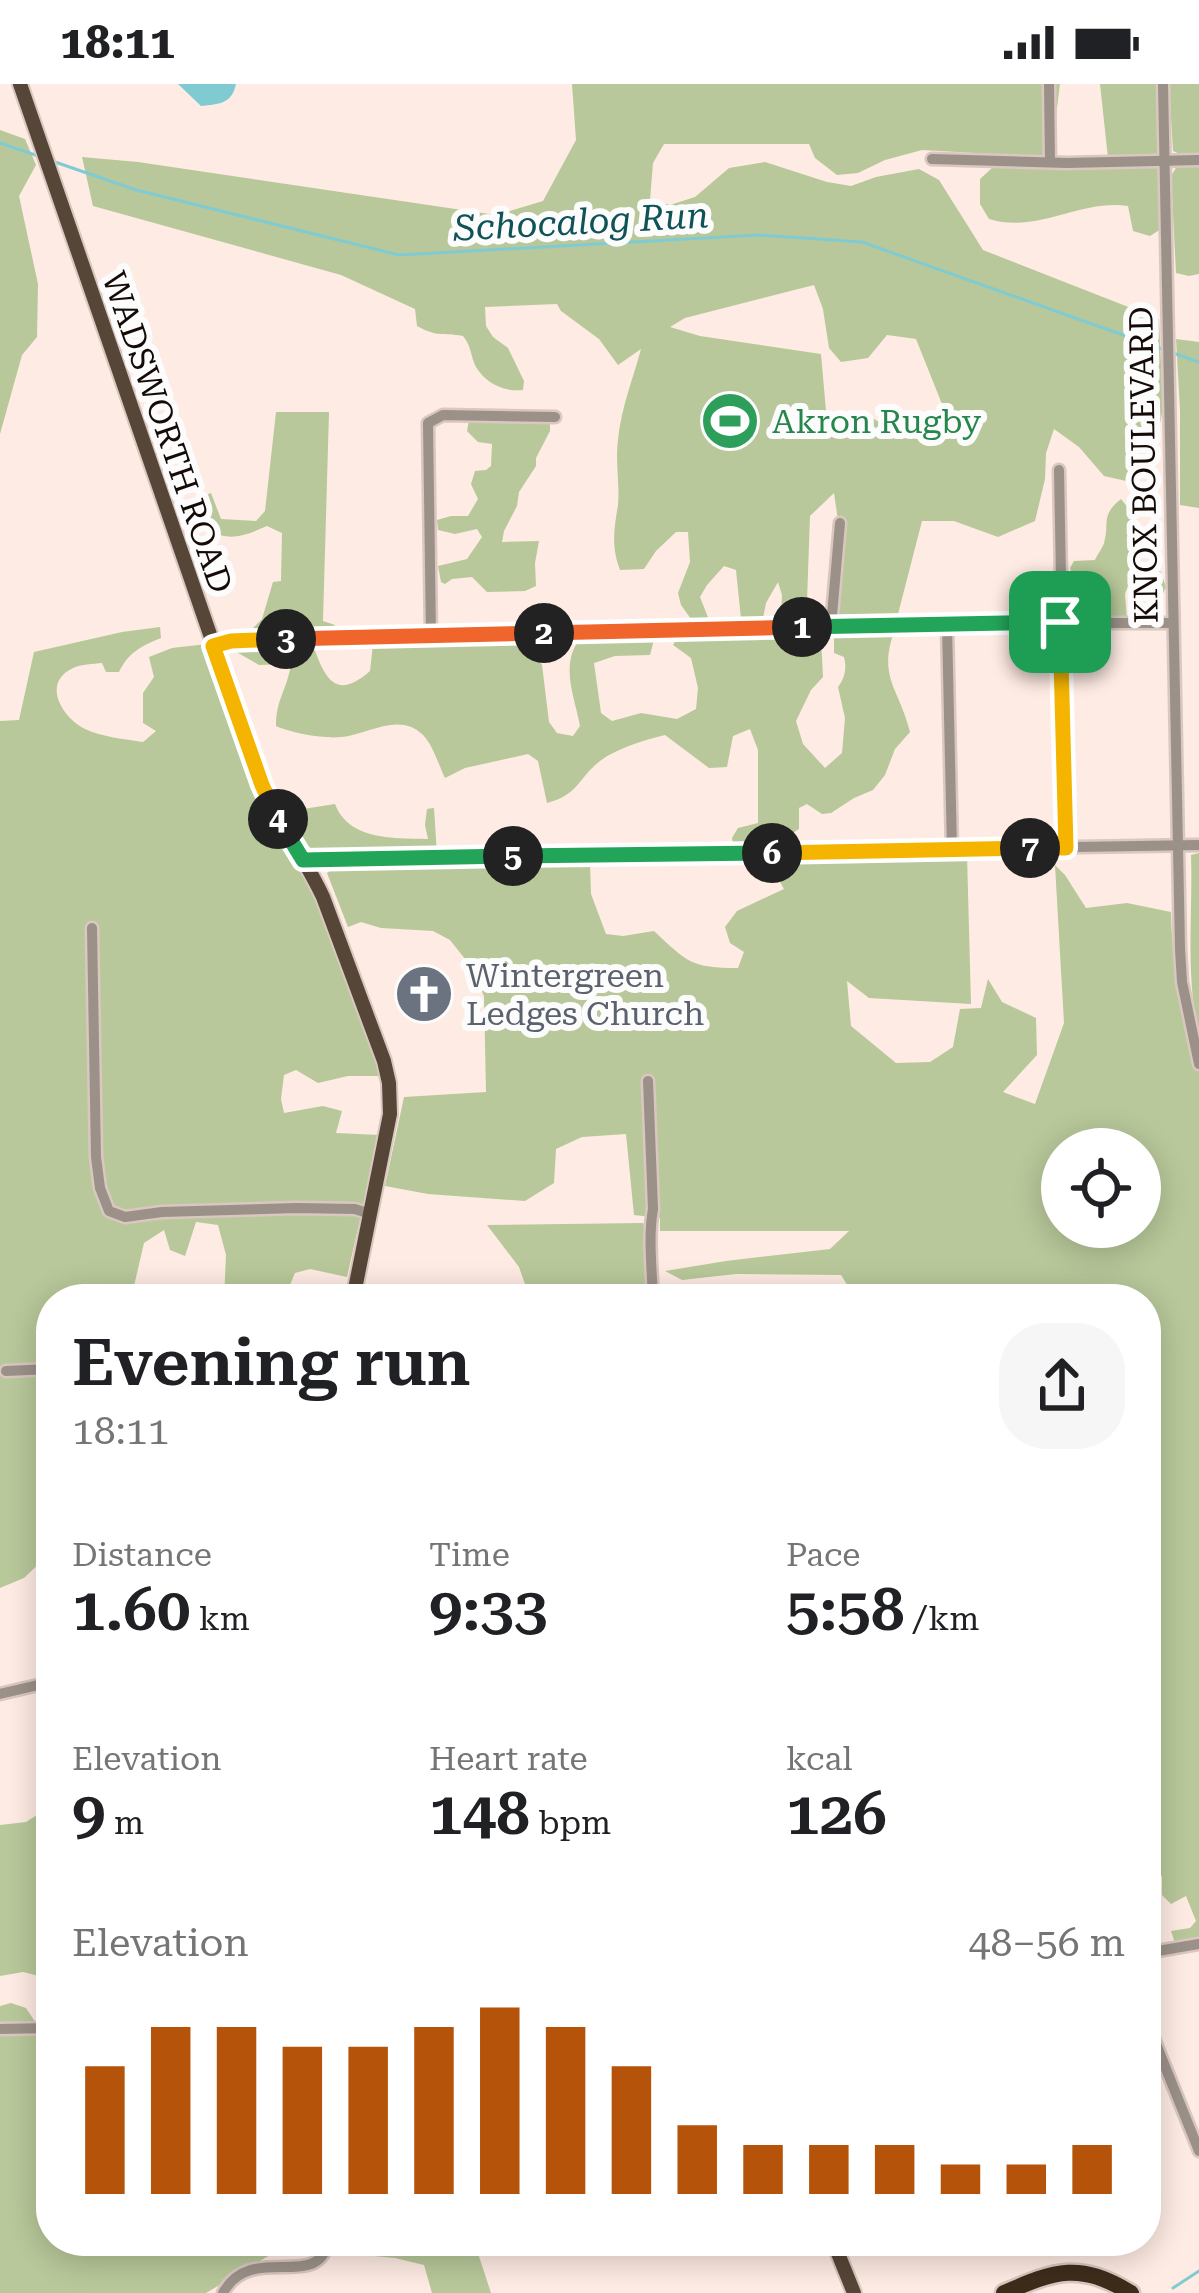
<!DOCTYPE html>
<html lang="en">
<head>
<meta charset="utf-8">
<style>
	:root { --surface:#fff; --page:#f6f6f6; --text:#202124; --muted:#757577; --accent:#b45309 }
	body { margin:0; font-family:"Roboto Serif",serif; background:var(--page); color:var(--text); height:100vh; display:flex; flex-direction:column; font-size:45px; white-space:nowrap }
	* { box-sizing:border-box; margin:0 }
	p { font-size:39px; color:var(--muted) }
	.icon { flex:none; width:66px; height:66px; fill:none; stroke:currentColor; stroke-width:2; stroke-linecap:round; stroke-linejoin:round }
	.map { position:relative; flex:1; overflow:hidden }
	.side { position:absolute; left:36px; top:1200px; width:1125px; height:972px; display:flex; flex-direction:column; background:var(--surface); border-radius:48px; box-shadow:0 6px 30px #0003 }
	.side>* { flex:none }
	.controls { position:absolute; left:1041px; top:1044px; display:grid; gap:24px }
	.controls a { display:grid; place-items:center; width:120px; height:120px; border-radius:50%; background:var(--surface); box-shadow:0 6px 30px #0003; font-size:60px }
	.pin { position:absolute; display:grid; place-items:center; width:102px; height:102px; color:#fff; margin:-51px; border-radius:24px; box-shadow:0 6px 18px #0006 }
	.km { position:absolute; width:60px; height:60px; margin:-30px; border-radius:50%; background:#222; color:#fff; font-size:33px; line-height:60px; text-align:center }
	.round { display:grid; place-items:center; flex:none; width:126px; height:126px; border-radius:48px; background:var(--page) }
	.overview { display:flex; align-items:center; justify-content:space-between; height:204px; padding:0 36px }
	h1 { font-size:66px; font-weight:600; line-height:90px }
	.stats { display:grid; grid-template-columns:repeat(3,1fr); gap:18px; height:204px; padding:12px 36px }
	.stats div { display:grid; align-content:center }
	.stats b { font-size:60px; font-weight:600 }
	.stats small { font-size:33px; font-weight:400 }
	.stats p { font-size:33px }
	.chart { height:336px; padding:24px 36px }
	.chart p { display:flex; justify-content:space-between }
	.chart svg { width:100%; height:216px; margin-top:12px; stroke:var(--accent); stroke-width:6 }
	.status { display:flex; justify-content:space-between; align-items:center; height:84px; padding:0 60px; background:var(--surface); direction:ltr }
	.status svg { height:33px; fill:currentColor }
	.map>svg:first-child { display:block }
</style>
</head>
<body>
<div class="status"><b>18:11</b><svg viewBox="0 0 49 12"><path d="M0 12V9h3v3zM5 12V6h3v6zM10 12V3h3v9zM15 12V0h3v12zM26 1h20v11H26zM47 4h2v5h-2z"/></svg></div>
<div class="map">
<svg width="1199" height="2209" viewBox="0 0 1199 2209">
	<rect width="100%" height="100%" fill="#feebe3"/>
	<g fill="#b8c89a" fill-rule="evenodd">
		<path d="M572,0H1060L1055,40L1046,73L922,66L885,76L858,89L837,91L815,74L809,60H664L653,79L650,116L670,121L695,113L729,84L765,78L827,98L851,102L876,93L919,85L939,96L983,166L1159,235L1163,324L1154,371L1135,399L1104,392L1079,363L1054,345L1046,369L1045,395L1035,437L998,453L954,437H922L898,530L892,536L837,537L842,464L834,409L810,432L807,517L803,535L791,539L781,534L782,511L778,498L766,519L763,534L741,535L736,486L724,482L707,501L700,513L709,536L691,535L681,521L678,509L690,478L688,448H676L656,467L644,485L620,486C611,462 614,445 618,421C620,400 615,377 618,356C621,324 633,295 641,265L618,281L599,255L561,227L557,220L485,223L486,242L493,253L508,264L524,297L523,306C505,308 486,300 476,283C470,271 472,263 463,252C441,248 439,254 417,242L415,225L341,191L93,122L82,73L138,78L496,131L543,117L576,56ZM814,201L823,225L829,264L841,278L868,274L887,251L916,255L944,325L945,346C893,358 899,346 857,326L827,338L821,270L700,252L670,243L685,234Z"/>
		<path d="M1100,0H1158L1159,73L1108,74Z"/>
		<path d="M1169,0H1199V70H1180L1173,67Z"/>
		<path d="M0,46L25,55L36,81L19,112L38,200L37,253L22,271L0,350Z"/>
		<path d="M1199,80V190L1189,192L1176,189L1171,92L1177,82Z"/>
		<path d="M1160,83L1161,145L1150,152L1133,147L1128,122C1080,115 1038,150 989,135L980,120V95L992,84Z"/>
		<path d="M1176,255L1199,258V424L1180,421V326Z"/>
		<path d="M276,328H329L323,537L335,541L326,551H246L262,535L273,498L281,497L282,449L267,442C246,451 231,458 209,447L203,412L211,409L221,435L256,437L265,427Z"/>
		<path d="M469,336L550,337V347L536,374V382L519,408L517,422L504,447L502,458L539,457L535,479L536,502L525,507L487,508L472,493L452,495L445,500L441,498L438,482L467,475L482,453L477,445L455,450L438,446L437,436L451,432H468L478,415L471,400L475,387L486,386L491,382L492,360L478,358L467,347Z"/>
		<path d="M1121,415L1129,425L1142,479L1161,488L1166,503L1161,514L1145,496H1130L1125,510L1127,535L1112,532L1101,523L1073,518L1076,503L1085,497L1073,492L1070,484L1074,477L1095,476C1095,475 1104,461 1104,459C1110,438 1100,432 1121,415Z"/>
		<path d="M160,543L161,554C141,562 128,569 119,588H106L102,579C93,580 81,580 73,584C41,599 62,633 85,645C102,653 124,655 143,658L156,647L143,639V609L154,593L149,573L172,564L207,560L263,712L287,766L305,784L387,992H348L318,999L296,986L284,991L281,1015L284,1029L323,1022L342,1027L336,1049L379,1051L347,1193L310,1185L295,1189L284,1215H224L226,1171L218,1141L196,1138L185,1172L170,1166L164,1146L144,1159L134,1202L136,1215H51V1468L24,1494L0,1504V637L19,636L34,568L122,548Z"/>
		<path d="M895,545C877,594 899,603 910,648L895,665L885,691L873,706L854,714L831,729L822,730L807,720L799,724V745C782,757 754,764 733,759L732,754L738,744L758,739V666L750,645L733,652L727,683L709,684L665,651C645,656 617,664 600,677C577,695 580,710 547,719L538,677L528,670L465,684L445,694C439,682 433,661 423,651C399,627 367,651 341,653C325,655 291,649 276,642C276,615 287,606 291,580L259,581L233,566L313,561C325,595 336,617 370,587L373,560L507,555L527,558L542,581L549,638L557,649L573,652L580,642C575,614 560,582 579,556H654L650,571L615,572L594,579L601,629L612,637L641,629L677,635L696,625L698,604L691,574L673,561L678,553L821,554L823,593L811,606L796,637L803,660L825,684L842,669L845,634L838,603C845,594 847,584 844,573L834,569V549Z"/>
		<path d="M335,720C349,757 395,754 428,755L425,741L427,725L434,724L437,771L315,767L300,757L284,728Z"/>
		<path d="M1199,769V950C1185,891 1193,831 1191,771Z"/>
		<path d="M967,771L971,920L869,914L847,897L851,942L896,979L930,978L953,963L960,925L981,924L988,895L1002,918L1036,934L1037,971L1003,1008L1035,1020L1064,939L1055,781L1065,791L1086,824L1127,819L1171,828C1172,885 1183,930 1199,985V1856L1175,1859L1171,1847L1190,1844L1196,1837L1186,1812L1171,1820L1162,1811V1793L1156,1784H1146V1215H846L853,1210L841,1191L736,1190L682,1196L665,1187L726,1177L830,1165L849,1147H660V1134L634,1131L626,1050L582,1053L556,1065L554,1099L525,1117L428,1110L385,1102L404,1013L486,1008L484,912L469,880L450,856L433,847L381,844L361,838L348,843L327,789L336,783L590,779L591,810L606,850L623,852L654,847C687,878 691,884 738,884L744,868L730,859L725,843L737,827L784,805L767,775ZM1062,1065H1140V1143H1062Z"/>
		<path d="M643,1139L649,1154L650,1215H516L526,1203L519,1183L487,1141Z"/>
		<path d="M51,1722V1895L23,1888L0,1892V1741L26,1738Z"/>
		<path d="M11,1919L26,1924L47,1956H51V2157H251L270,2171L206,2209H0V1922Z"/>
		<path d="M343,2157H474L491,2209H432L424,2181L395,2174L343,2169Z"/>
	</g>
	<path fill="#80cbd2" d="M178,0H236C232,20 219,20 201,22Z"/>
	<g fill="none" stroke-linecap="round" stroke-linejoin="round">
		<g stroke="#80cbd2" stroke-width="3">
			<path d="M0,59L41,73"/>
			<path d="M55,78L136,106L399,171L758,151L862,158L1162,265"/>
			<path d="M1176,270L1199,278"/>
			<path d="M1173,2204L1199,2187"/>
		</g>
		<defs>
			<g id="minor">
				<path d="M1049,0L1050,78"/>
				<path d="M1163,0L1180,865L1182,898L1199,980"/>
				<path d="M932,75L1067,79L1199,76"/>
				<path d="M1059,386L1066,764"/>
				<path d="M947,541L952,766"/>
				<path d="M831,543L840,439"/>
				<path d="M431,552L428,339L443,331L555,333"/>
				<path d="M213,562L231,557L263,555L1060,539H1173"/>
				<path d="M303,776L1199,761"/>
				<path d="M92,844L96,1073L100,1104L109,1127L125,1133L162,1128L297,1124L355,1125L370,1130"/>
				<path d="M648,997L653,1125C648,1153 652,1186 653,1215"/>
				<path d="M6,1287L51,1285"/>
				<path d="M0,1610L51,1598"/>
				<path d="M1146,1869L1199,1860"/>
				<path d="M1146,1935L1199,2067"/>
				<path d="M0,1945L51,1944"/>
				<path d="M223,2209C251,2157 319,2209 328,2157"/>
			</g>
			<g id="major">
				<path d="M20,0L262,701C280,740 305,775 323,813L384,977L389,999L390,1030L353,1215"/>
				<path d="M833,2157L854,2209"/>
			</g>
			<path id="highway" d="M1004,2209C1057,2186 1079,2178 1131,2209"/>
		</defs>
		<use href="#minor" stroke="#d9c7c0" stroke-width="15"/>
		<use href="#major" stroke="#d9c7c0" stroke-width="18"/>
		<use href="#highway" stroke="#d9c7c0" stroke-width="21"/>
		<use href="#minor" stroke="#9b9189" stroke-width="10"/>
		<use href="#major" stroke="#564637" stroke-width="14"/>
		<use href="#highway" stroke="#3e2c1b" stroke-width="16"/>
	</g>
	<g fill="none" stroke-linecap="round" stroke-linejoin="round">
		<defs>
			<path id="split-1" d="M802,543L1060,538"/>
			<path id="split-2" d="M544,549L802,543"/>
			<path id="split-3" d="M286,555L544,549"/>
			<path id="split-4" d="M278,735L262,701L213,562L231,557L286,555"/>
			<path id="split-5" d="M278,735L303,776L513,772"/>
			<path id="split-6" d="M513,772L772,769"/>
			<path id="split-7" d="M772,769L1030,764"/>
			<path id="split-8" d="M1030,764H1066L1060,538"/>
		</defs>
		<use href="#split-1" stroke="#fff" stroke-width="24"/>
		<use href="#split-2" stroke="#fff" stroke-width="24"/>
		<use href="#split-3" stroke="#fff" stroke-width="24"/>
		<use href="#split-4" stroke="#fff" stroke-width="24"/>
		<use href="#split-5" stroke="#fff" stroke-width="24"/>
		<use href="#split-6" stroke="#fff" stroke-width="24"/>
		<use href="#split-7" stroke="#fff" stroke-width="24"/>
		<use href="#split-8" stroke="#fff" stroke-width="24"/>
		<use href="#split-1" stroke="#22a559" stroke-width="15"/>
		<use href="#split-2" stroke="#f0652b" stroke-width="15"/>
		<use href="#split-3" stroke="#f0652b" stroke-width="15"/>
		<use href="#split-4" stroke="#f5b400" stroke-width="15"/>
		<use href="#split-5" stroke="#22a559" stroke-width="15"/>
		<use href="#split-6" stroke="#22a559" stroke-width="15"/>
		<use href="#split-7" stroke="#f5b400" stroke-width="15"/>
		<use href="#split-8" stroke="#f5b400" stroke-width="15"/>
	</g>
	<defs>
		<symbol id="stadium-disc" viewBox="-11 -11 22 22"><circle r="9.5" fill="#2e9e5b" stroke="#fcfcfc"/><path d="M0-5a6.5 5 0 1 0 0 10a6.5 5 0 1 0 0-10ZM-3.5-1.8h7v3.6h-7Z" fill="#fff"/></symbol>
		<symbol id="church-disc" viewBox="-11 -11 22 22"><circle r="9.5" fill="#6b7280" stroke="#fcfcfc"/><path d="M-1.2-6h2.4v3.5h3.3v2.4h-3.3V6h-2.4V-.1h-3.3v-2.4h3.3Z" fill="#fff"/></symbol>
	</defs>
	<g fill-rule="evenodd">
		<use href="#stadium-disc" x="697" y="304" width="66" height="66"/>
		<use href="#church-disc" x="391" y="877" width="66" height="66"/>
	</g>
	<g text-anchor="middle" stroke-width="12" stroke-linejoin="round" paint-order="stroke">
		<g font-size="33" fill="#27864d" stroke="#fcfcfc" text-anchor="start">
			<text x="772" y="349">Akron Rugby</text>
		</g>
		<g font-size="33" fill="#140a06" stroke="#fcfcfc">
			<text transform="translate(168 348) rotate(71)" y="12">WADSWORTH ROAD</text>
			<text transform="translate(1143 381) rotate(-91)" y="12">KNOX BOULEVARD</text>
		</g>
		<g font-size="33" fill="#5b616d" stroke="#fcfcfc" text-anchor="start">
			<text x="466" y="903">Wintergreen<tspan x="466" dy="38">Ledges Church</tspan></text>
		</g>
		<g font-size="36" font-style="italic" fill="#0f5258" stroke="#fcfcfc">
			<text transform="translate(581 137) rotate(-3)" y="13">Schocalog Run</text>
		</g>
	</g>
</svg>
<div class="controls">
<a><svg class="icon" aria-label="locate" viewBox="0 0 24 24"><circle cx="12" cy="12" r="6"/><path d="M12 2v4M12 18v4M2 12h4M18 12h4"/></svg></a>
</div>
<div class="pin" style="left:1060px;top:538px;background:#1e9e55"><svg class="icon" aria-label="arrive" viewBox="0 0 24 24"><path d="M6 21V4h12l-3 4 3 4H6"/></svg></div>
<b class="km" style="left:802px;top:543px">1</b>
<b class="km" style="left:544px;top:549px">2</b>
<b class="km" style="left:286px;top:555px">3</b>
<b class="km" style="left:278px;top:735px">4</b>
<b class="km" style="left:513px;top:772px">5</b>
<b class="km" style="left:772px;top:769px">6</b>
<b class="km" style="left:1030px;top:764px">7</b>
<section class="side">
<div class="overview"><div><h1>Evening run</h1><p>18:11</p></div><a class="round"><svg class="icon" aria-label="share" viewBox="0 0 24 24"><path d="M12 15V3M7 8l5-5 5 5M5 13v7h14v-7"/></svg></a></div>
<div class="stats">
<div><p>Distance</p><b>1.60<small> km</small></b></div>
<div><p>Time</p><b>9:33</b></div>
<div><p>Pace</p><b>5:58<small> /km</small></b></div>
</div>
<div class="stats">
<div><p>Elevation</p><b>9<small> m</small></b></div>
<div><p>Heart rate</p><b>148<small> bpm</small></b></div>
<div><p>kcal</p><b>126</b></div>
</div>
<div class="chart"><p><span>Elevation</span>48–56 m</p>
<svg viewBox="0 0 160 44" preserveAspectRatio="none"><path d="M5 44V18M15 44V10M25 44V10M35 44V14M45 44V14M55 44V10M65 44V6M75 44V10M85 44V18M95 44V30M105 44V34M115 44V34M125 44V34M135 44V38M145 44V38M155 44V34"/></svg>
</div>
</section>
</div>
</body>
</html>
